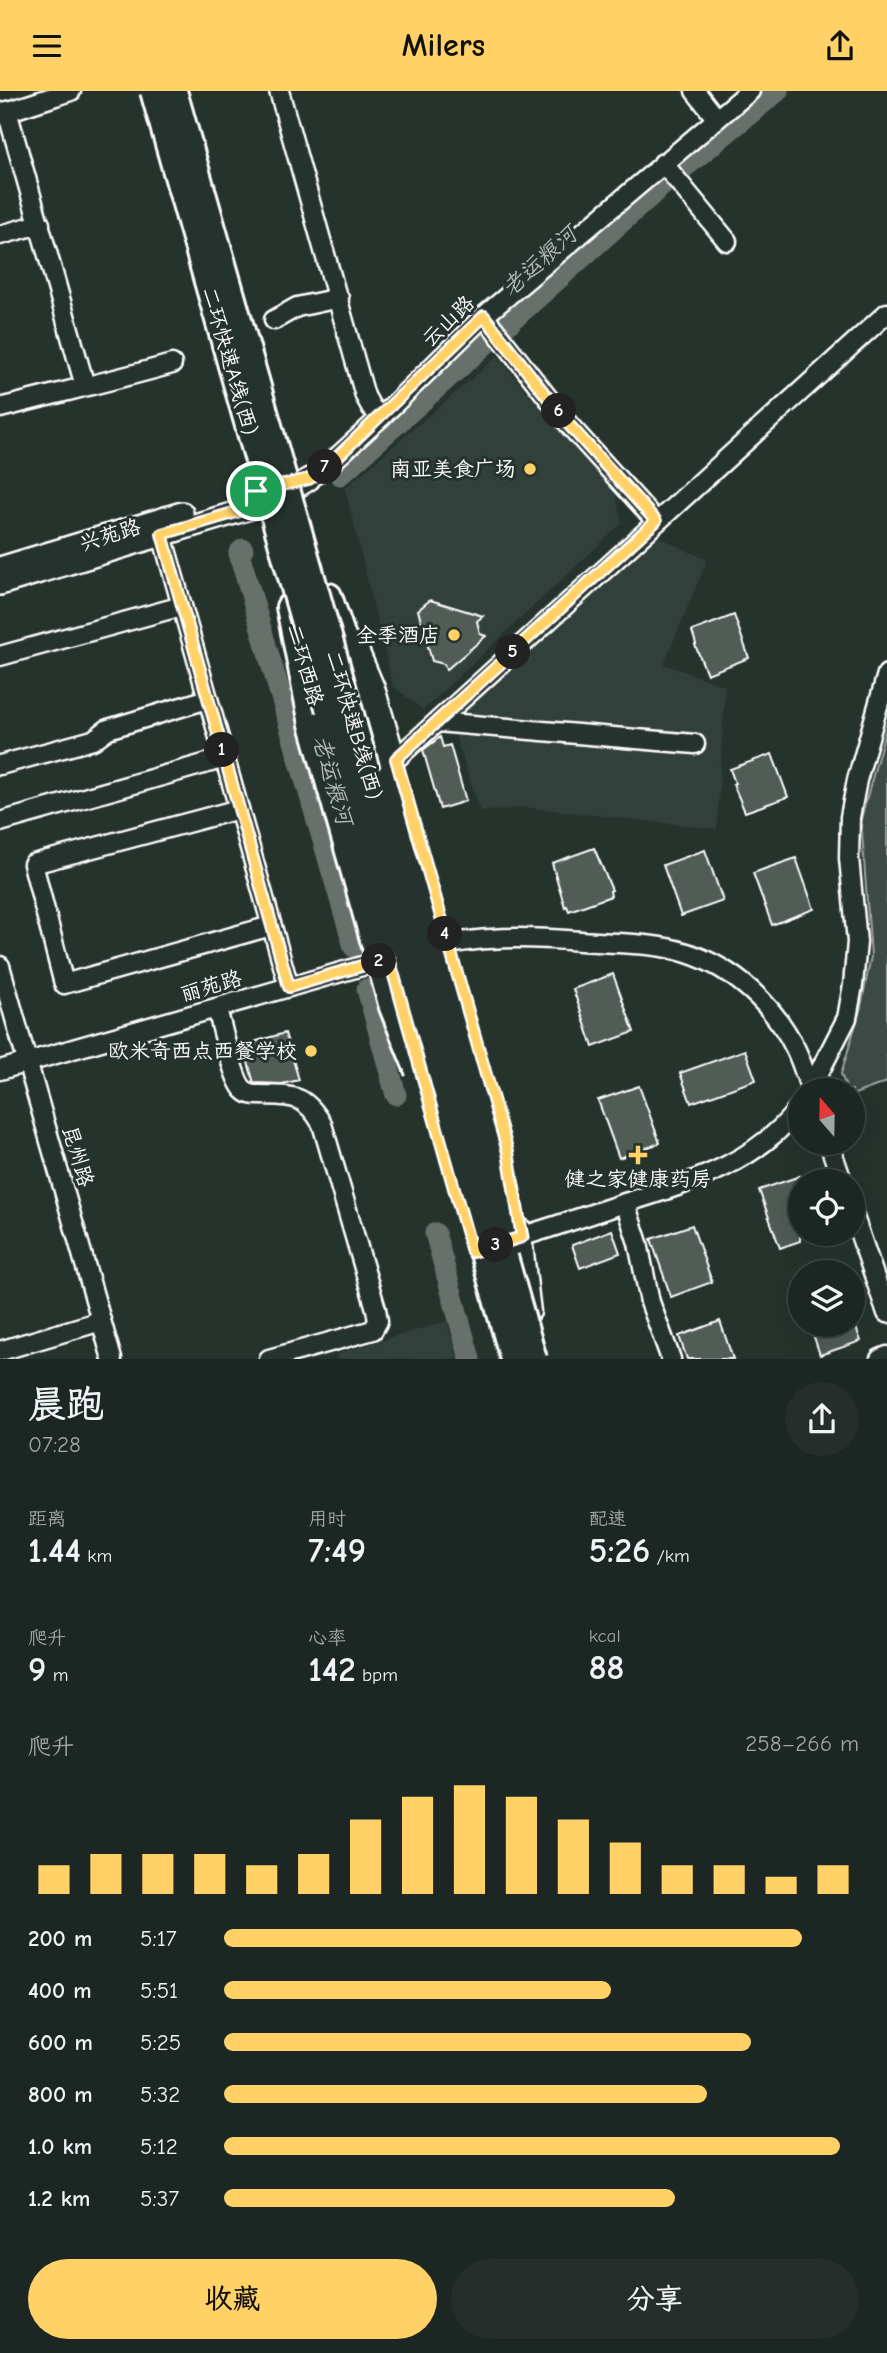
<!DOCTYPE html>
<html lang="zh">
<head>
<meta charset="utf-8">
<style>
	:root { --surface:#1c2622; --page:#252e2a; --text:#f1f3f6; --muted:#a0a5a5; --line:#3a4340; --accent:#ffd166 }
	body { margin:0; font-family:"Comic Neue","LXGW WenKai TC",sans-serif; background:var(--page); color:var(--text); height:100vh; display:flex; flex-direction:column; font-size:26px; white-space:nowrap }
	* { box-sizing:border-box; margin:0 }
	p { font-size:23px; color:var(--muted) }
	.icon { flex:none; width:38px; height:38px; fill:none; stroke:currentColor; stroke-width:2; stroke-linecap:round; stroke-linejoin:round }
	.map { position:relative; height:1268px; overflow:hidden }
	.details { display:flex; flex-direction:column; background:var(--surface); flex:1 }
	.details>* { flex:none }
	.needle { width:46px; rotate:340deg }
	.controls { position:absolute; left:788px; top:987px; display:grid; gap:14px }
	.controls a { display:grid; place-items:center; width:77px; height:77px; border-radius:50%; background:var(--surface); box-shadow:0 7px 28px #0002,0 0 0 2px var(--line); font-size:35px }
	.pin { position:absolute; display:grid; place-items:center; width:60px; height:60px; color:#fff; margin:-30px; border:4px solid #fff; border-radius:50%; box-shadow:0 2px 7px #0007 }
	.km { position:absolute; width:35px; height:35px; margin:-18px; border-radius:50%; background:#222; color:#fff; font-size:19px; line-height:35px; text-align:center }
	.round { display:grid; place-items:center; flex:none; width:74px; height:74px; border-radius:37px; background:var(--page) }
	.head { display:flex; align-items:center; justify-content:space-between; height:119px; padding:0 28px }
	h1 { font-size:38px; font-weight:800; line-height:52px }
	.stats { display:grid; grid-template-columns:repeat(3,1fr); gap:10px; height:119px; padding:7px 28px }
	.stats div { display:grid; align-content:center }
	.stats b { font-size:35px; font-weight:800 }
	.stats small { font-size:19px; font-weight:400 }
	.stats p { font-size:19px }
	.chart { height:196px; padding:14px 28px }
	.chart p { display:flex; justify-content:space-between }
	.chart svg { width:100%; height:126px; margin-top:7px; stroke:var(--accent); stroke-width:6 }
	.button { display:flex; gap:14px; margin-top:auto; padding:14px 28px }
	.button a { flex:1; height:80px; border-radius:42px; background:var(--accent); color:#111; font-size:28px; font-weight:800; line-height:80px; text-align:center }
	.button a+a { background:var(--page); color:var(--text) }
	ul { padding:0 28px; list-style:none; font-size:23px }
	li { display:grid; grid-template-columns:112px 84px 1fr; align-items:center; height:52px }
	li i { height:18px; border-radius:9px; background:var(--accent) }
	header { display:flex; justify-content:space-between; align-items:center; height:91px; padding:0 28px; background:var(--accent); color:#111; font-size:32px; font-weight:800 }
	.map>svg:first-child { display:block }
</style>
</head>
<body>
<header><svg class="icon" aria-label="menu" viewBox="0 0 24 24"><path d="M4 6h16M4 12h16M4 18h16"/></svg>Milers<svg class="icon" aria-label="share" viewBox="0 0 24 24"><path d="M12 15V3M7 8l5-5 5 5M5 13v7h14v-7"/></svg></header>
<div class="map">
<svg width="887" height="1268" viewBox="0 0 887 1268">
	<rect width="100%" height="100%" fill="#26332d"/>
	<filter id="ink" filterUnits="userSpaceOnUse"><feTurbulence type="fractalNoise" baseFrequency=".0143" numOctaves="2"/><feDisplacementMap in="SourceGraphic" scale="14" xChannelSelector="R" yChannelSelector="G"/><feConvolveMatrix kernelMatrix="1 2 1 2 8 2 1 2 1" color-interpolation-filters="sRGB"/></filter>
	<g filter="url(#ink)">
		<g fill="#333f3a">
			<path d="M498,265L523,297L614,397L622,432L423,619L393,595L345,397Z"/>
			<path d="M657,445L707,469L664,573L725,595L717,738L524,716L481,721L451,632Z"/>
			<path d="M447,1230L458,1268H337L336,1263Z"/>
		</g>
		<path fill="#3e4944" stroke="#9ea4a2" stroke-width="2" d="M887,633V991L852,1004V999H847L841,983L861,916L871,865L861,728Z"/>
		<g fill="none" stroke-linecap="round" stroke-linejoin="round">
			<g stroke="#67706c" stroke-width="21">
				<path d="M340,384L662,95L778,0"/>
				<path d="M243,458L239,462L354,856"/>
				<path d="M367,898L396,1004"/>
				<path d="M435,1142L470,1268"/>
			</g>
		</g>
		<g fill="#515c57" stroke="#fff" stroke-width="2">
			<path d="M430,509L483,525L477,530L480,543L486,545L446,579L444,573L432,570L418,519Z"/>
			<path d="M734,524L749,567L707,583L695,554L696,553L692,540Z"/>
			<path d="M440,646L443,656L450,654L466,710L440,718L423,659Z"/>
			<path d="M772,663L788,706L745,721L733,693L735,692L730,678Z"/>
			<path d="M594,757L612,799L610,800L611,805L569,820L567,815L565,816L552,772Z"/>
			<path d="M705,759L723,810L681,825L663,774Z"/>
			<path d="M796,767L814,818L772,834L753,782Z"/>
			<path d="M613,883L634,941L593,956L573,898Z"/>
			<path d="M285,942L299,989L282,993L254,992L243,954Z"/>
			<path d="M745,959L756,989L691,1012L680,982Z"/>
			<path d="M639,995L660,1052L619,1067L598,1009Z"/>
			<path d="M800,1085V1150L780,1157L759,1099Z"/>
			<path d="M692,1134L712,1191L671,1206L651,1148Z"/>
			<path d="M612,1139L620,1162L580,1177L572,1154Z"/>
			<path d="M720,1230L733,1268H687L679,1245Z"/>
			<path d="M810,1234H855L861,1250L820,1264Z"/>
		</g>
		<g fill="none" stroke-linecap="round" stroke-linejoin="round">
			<defs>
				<g id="minor">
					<path d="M279,0L365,305L371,316L381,326"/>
					<path d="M695,0L716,27"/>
					<path d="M7,20L85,295"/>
					<path d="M0,23L71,0"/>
					<path d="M663,72L727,150"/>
					<path d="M0,144L40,133"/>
					<path d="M484,225L570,335L656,430"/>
					<path d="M274,229L297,216L339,207"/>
					<path d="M0,317C58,302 115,289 172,273"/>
					<path d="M309,388L333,370L381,326L484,225L750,0"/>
					<path d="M162,444L182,515"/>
					<path d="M356,552L375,597L395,664"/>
					<path d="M0,565L182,515L289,896"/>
					<path d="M437,631L695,653"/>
					<path d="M396,668L887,222"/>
					<path d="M0,674L93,649L108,638L208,608"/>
					<path d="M239,718L33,773L64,893L271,835"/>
					<path d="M0,731L225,667"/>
					<path d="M427,858C478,844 528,846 581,850C615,853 654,851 687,862C734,877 775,915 796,959C802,972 806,986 811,999"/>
					<path d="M0,875L112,1268"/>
					<path d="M217,918C222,935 233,989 244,999C249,1004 253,1004 259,1004C292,1005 304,1002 322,1033L376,1218L378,1230L373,1239L269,1268"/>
					<path d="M0,979L390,867"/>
					<path d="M810,999L847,927L853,894L857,851L849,767L850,726L857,689L887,583"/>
					<path d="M829,1052L842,1090"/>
					<path d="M625,1112L638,1152L650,1211L671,1268"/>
					<path d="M852,1120L887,1222"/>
					<path d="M521,1137L531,1221"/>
					<path d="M513,1148C551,1137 588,1124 625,1112C691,1091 757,1073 800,1015"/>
					<path d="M0,1260L101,1230"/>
					<path d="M880,1268L887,1265"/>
				</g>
				<g id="major">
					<path d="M0,477L182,422"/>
					<path d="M0,493L274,410L309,388"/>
				</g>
				<g id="highway">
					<path d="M329,505L390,684"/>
					<path d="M289,516L312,633"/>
				</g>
			</defs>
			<use href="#minor" stroke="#fff" stroke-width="23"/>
			<use href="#major" stroke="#fff" stroke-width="26"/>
			<use href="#highway" stroke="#fff" stroke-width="30"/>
			<use href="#minor" stroke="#26332d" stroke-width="18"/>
			<use href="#major" stroke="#26332d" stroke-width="21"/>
			<use href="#highway" stroke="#26332d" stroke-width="24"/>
			<defs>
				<g id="highway-bridge">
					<path d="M153,0L513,1268"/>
					<path d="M174,0L534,1268"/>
					<path d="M312,633L392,916L418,980"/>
					<path d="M390,684L498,1064L515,1151"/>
				</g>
			</defs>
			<use href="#highway-bridge" stroke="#fff" stroke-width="30" stroke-linecap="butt"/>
			<use href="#highway-bridge" stroke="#26332d" stroke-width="24"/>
		</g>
	</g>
	<g fill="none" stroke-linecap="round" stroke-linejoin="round" filter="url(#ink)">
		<defs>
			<path id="route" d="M484,225L570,335L656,430L396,668L508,1061L522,1146L472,1161L389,867L289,896L162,443L260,414L256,400L309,388L333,370Z"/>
		</defs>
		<use href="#route" stroke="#fff" stroke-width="14"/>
		<use href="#route" stroke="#ffd166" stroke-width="9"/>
	</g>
	<g fill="#ffd166" stroke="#26332d" stroke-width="2.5">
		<circle cx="530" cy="378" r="7"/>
		<circle cx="454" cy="544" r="7"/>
		<circle cx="311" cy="960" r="7"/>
		<path d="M634.5 1053.5h7v7h7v7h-7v7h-7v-7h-7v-7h7z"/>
	</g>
	<g text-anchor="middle" stroke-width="6" stroke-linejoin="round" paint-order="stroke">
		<g font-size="21" fill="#fff" stroke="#26332d">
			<text transform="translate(448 230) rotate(-44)" y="7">云山路</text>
			<text transform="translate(230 270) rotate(74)" y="7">二环快速A线(西)</text>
			<text transform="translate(110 444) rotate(-17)" y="7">兴苑路</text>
			<text transform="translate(305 574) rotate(74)" y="7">二环西路</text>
			<text transform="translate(354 634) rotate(74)" y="7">二环快速B线(西)</text>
			<text transform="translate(211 895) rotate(-16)" y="7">丽苑路</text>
			<text transform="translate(78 1065) rotate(74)" y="7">昆州路</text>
		</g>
		<g font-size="21" fill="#fff" stroke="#26332d" text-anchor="end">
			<text x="516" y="385">南亚美食广场</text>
			<text x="440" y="551">全季酒店</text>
			<text x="297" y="967">欧米奇西点西餐学校</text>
			<text x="638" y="1095" text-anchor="middle">健之家健康药房</text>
		</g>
		<g font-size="23" font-style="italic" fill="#b3b8b6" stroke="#26332d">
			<text transform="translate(539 170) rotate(-42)" y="8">老运粮河</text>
			<text transform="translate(333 689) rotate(74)" y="8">老运粮河</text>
		</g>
	</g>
</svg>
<div class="controls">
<a><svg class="needle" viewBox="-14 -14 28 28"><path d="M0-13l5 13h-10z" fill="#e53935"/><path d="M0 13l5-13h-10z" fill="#a0a5a5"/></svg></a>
<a><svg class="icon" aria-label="locate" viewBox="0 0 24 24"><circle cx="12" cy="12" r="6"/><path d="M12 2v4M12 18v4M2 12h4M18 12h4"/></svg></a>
<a><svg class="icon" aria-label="layers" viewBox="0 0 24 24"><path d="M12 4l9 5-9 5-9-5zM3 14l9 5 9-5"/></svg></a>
</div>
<div class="pin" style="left:256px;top:400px;background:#1e9e55"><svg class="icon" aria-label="arrive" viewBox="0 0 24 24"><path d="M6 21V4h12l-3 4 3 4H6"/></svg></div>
<b class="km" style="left:222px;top:659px">1</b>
<b class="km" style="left:379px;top:870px">2</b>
<b class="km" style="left:496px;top:1154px">3</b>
<b class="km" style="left:445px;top:843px">4</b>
<b class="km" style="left:513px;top:561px">5</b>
<b class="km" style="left:559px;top:320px">6</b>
<b class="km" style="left:325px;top:376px">7</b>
</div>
<section class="details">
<div class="head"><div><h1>晨跑</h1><p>07:28</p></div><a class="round"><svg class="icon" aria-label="share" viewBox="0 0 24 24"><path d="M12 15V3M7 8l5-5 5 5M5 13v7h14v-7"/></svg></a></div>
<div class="stats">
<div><p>距离</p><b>1.44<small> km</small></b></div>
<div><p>用时</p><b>7:49</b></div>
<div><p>配速</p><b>5:26<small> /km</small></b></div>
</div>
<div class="stats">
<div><p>爬升</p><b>9<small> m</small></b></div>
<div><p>心率</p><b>142<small> bpm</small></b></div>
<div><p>kcal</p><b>88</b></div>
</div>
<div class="chart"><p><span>爬升</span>258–266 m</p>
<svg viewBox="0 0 160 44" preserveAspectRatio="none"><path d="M5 44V34M15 44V30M25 44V30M35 44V30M45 44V34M55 44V30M65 44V18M75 44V10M85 44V6M95 44V10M105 44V18M115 44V26M125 44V34M135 44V34M145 44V38M155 44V34"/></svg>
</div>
<ul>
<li><b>200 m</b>5:17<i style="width:91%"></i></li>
<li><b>400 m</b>5:51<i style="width:61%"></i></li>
<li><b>600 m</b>5:25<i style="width:83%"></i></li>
<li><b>800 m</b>5:32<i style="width:76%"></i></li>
<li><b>1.0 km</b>5:12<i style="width:97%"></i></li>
<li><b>1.2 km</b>5:37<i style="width:71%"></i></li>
</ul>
<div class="button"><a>收藏</a><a>分享</a></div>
</section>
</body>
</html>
